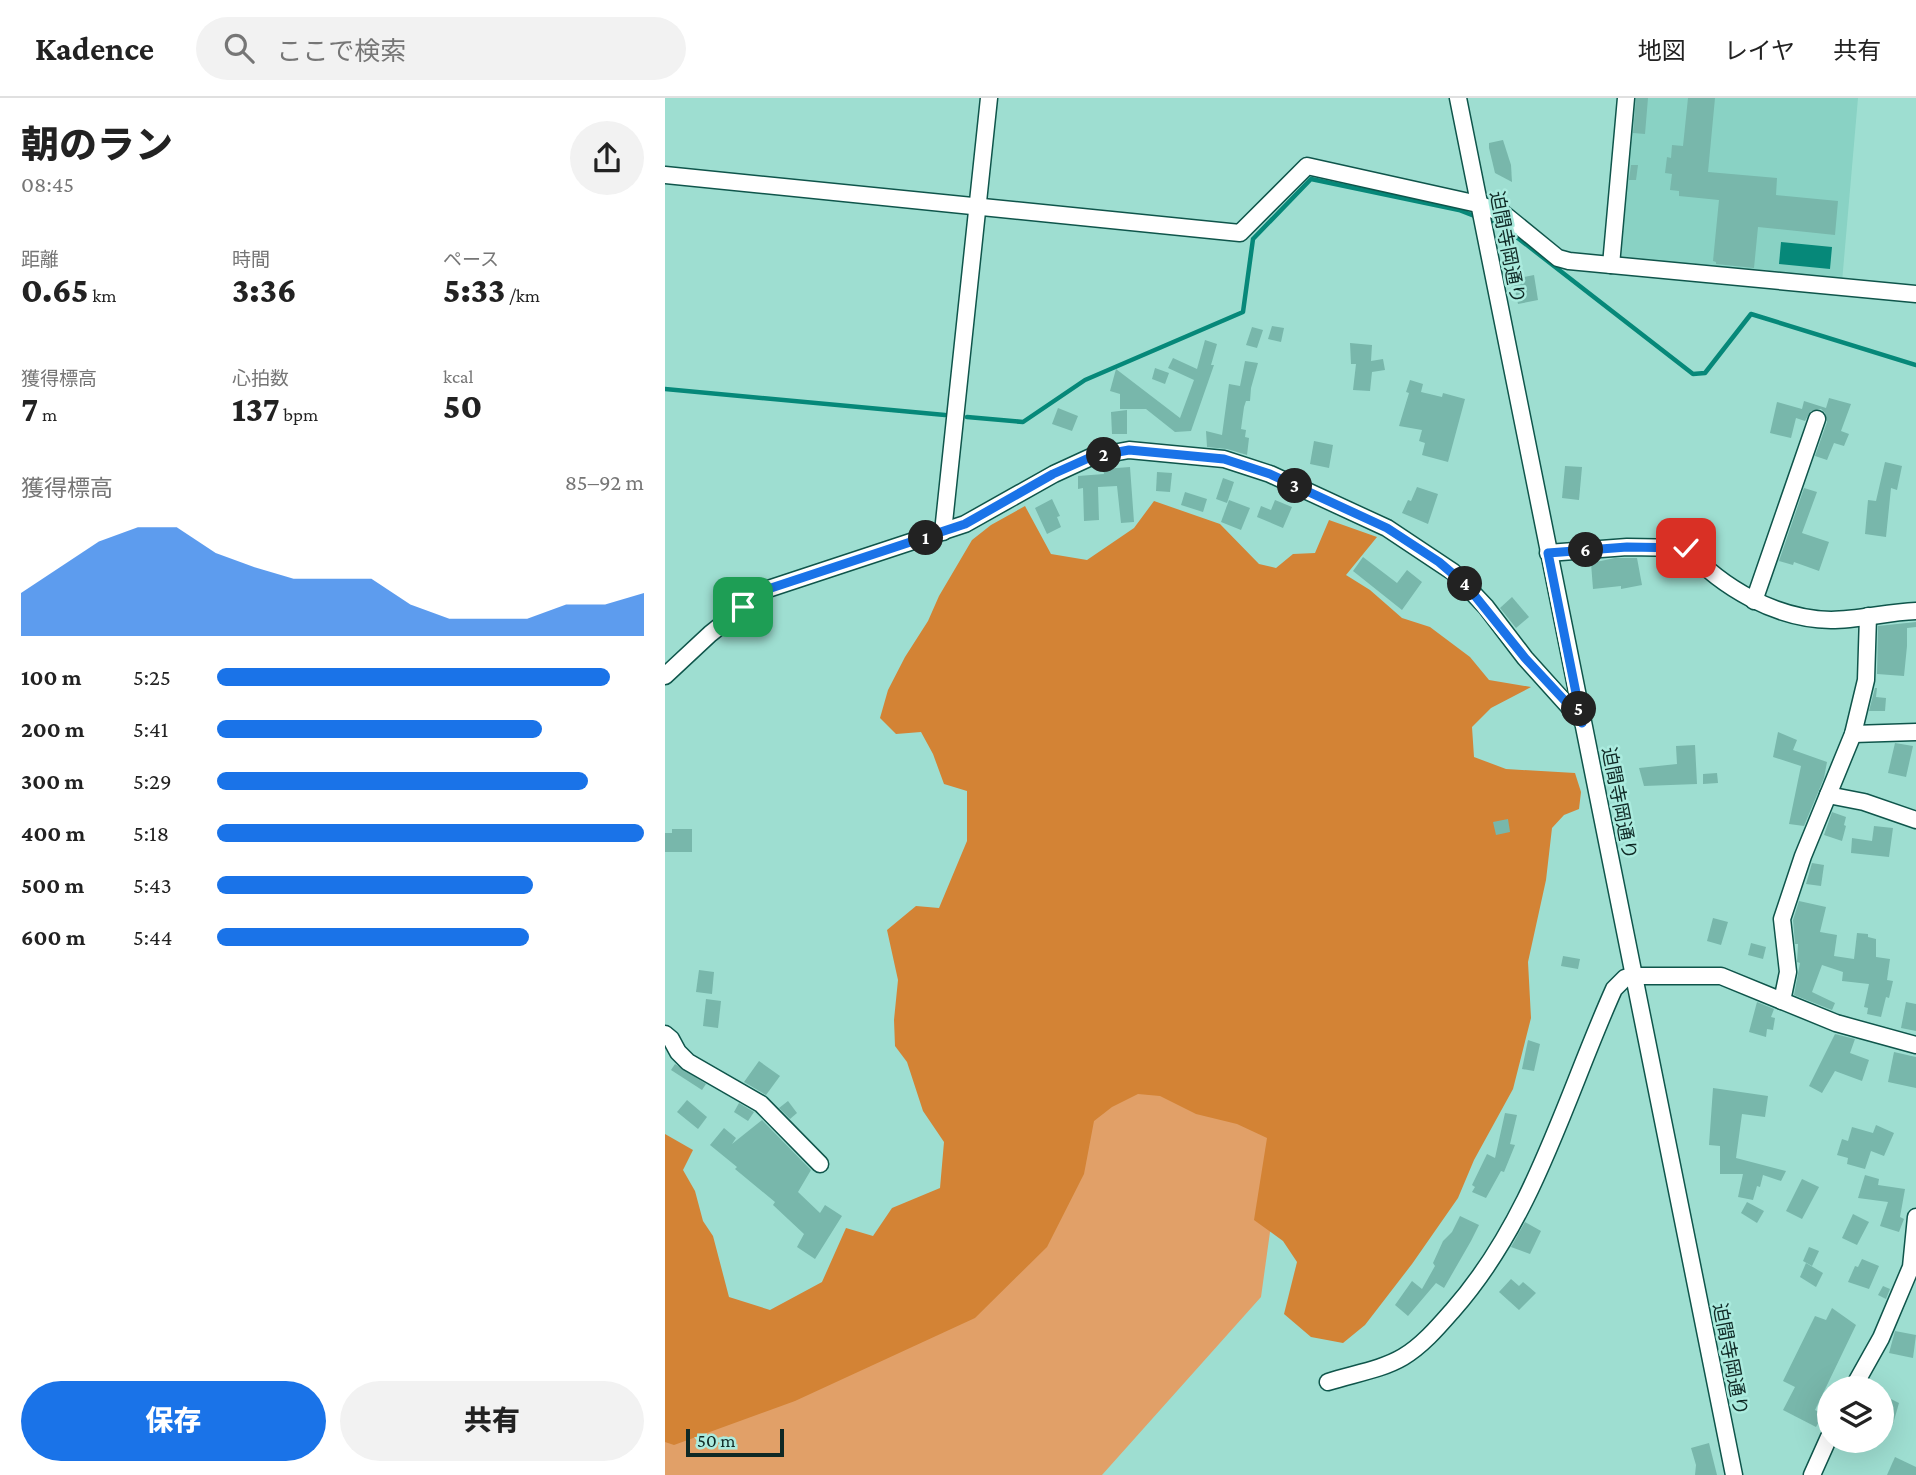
<!DOCTYPE html>
<html lang="ja">
<head>
<meta charset="utf-8">
<style>
	:root { --surface:#fff; --page:#f2f2f2; --text:#222; --muted:#767676; --line:#e0e0e0; --accent:#1a73e8 }
	body { margin:0; font-family:"Crimson Pro","Noto Sans JP",serif; background:var(--page); color:var(--text); height:100vh; display:flex; flex-direction:column; font-size:26px; white-space:nowrap }
	* { box-sizing:border-box; margin:0 }
	p { font-size:23px; color:var(--muted) }
	.icon { flex:none; width:38px; height:38px; fill:none; stroke:currentColor; stroke-width:2; stroke-linecap:round; stroke-linejoin:round }
	.map { position:relative; flex:1; overflow:hidden }
	.side { display:flex; flex-direction:column; background:var(--surface); width:665px }
	.side>* { flex:none }
	.controls { position:absolute; left:1152px; top:1278px; display:grid; gap:14px }
	.controls a { display:grid; place-items:center; width:77px; height:77px; border-radius:50%; background:var(--surface); box-shadow:0 7px 28px #0002; font-size:35px }
	.scale { position:absolute; left:21px; bottom:18px; width:98px; box-sizing:border-box; padding-left:7px; border:4px solid #0f2925; border-top:0; font-size:19px; line-height:24px; white-space:nowrap; color:#0f2925; -webkit-text-stroke:5px #abebde; paint-order:stroke }
	.pin { position:absolute; display:grid; place-items:center; width:60px; height:60px; color:#fff; margin:-30px; border-radius:14px; box-shadow:0 4px 10px #0006 }
	.km { position:absolute; width:35px; height:35px; margin:-18px; border-radius:50%; background:#222; color:#fff; font-size:19px; line-height:35px; text-align:center }
	.round { display:grid; place-items:center; flex:none; width:74px; height:74px; border-radius:37px; background:var(--page) }
	.summary { display:flex; align-items:center; justify-content:space-between; height:119px; padding:0 21px }
	h1 { font-size:38px; font-weight:800; line-height:52px }
	.figures { display:grid; grid-template-columns:repeat(3,1fr); gap:10px; height:119px; padding:7px 21px }
	.figures div { display:grid; align-content:center }
	.figures b { font-size:35px; font-weight:800 }
	.figures small { font-size:19px; font-weight:400 }
	.figures p { font-size:19px }
	.chart { height:196px; padding:14px 21px }
	.chart p { display:flex; justify-content:space-between }
	.chart svg { width:100%; height:126px; margin-top:7px; fill:var(--accent); opacity:.7 }
	.button { display:flex; gap:14px; margin-top:auto; padding:14px 21px }
	.button a { flex:1; height:80px; border-radius:42px; background:var(--accent); color:#fff; font-size:28px; font-weight:800; line-height:80px; text-align:center }
	.button a+a { background:var(--page); color:var(--text) }
	ul { padding:0 21px; list-style:none; font-size:23px }
	li { display:grid; grid-template-columns:112px 84px 1fr; align-items:center; height:52px }
	li i { height:18px; border-radius:9px; background:var(--accent) }
	header { display:flex; align-items:center; gap:42px; box-sizing:border-box; height:98px; padding:0 35px; background:var(--surface); border-bottom:2px solid var(--line) }
	header strong { font-size:33px }
	nav { display:flex; gap:38px; margin-inline-start:auto; font-size:24px }
	.search { width:490px; height:63px; background:var(--page); display:flex; align-items:center; gap:18px; box-sizing:border-box; padding:0 24px; border-radius:38px; color:var(--muted); font-size:26px }
	main { display:flex; flex:1; min-height:0 }
	.map>svg:first-child { display:block }
</style>
</head>
<body>
<header>
<strong>Kadence</strong>
<div class="search"><svg class="icon" aria-label="search" viewBox="0 0 24 24"><circle cx="10" cy="10" r="6"/><path d="M15 15l6 6"/></svg>ここで検索</div>
<nav><a>地図</a><a>レイヤ</a><a>共有</a></nav>
</header>
<main>
<section class="side">
<div class="summary"><div><h1>朝のラン</h1><p>08:45</p></div><a class="round"><svg class="icon" aria-label="share" viewBox="0 0 24 24"><path d="M12 15V3M7 8l5-5 5 5M5 13v7h14v-7"/></svg></a></div>
<div class="figures">
<div><p>距離</p><b>0.65<small> km</small></b></div>
<div><p>時間</p><b>3:36</b></div>
<div><p>ペース</p><b>5:33<small> /km</small></b></div>
</div>
<div class="figures">
<div><p>獲得標高</p><b>7<small> m</small></b></div>
<div><p>心拍数</p><b>137<small> bpm</small></b></div>
<div><p>kcal</p><b>50</b></div>
</div>
<div class="chart"><p><span>獲得標高</span>85–92 m</p>
<svg viewBox="0 0 160 44" preserveAspectRatio="none"><path d="M0 44V29L10 20L20 11L30 6L40 6L50 15L60 20L70 24L80 24L90 24L100 33L110 38L120 38L130 38L140 33L150 33L160 29V44z"/></svg>
</div>
<ul>
<li><b>100 m</b>5:25<i style="width:92%"></i></li>
<li><b>200 m</b>5:41<i style="width:76%"></i></li>
<li><b>300 m</b>5:29<i style="width:87%"></i></li>
<li><b>400 m</b>5:18<i style="width:100%"></i></li>
<li><b>500 m</b>5:43<i style="width:74%"></i></li>
<li><b>600 m</b>5:44<i style="width:73%"></i></li>
</ul>
<div class="button"><a>保存</a><a>共有</a></div>
</section>
<div class="map">
<svg width="1251" height="1377" viewBox="0 0 1251 1377">
	<rect width="100%" height="100%" fill="#9eded1"/>
	<path fill="#89d2c4" d="M967,0H1193L1177,184L952,162Z"/>
	<path fill="#e1a068" d="M382,924L622,1011L596,1199L437,1377H0V1246L54,1236L274,1143Z"/>
	<path fill="#d38335" d="M489,403L555,426L594,466L611,470L628,456L650,455L664,422L712,439L681,477L705,492L737,520L765,529L805,559L824,582L866,589L826,610L807,629L809,659L841,671L910,675L916,694L914,711L899,717L887,730L881,782L863,864L866,920L848,991L809,1062L793,1100L747,1166L700,1227L678,1245L646,1239L619,1216L632,1164L618,1143L589,1122L602,1040L572,1026L531,1016L495,998L473,996L447,1009L429,1023L419,1076L382,1149L310,1220L130,1303L9,1347L0,1344V1036L28,1052L18,1072L30,1093L38,1123L48,1138L64,1199L105,1212L157,1184L181,1130L208,1138L227,1110L275,1090L279,1044L258,1013L242,964L230,948L229,922L233,882L222,832L251,808L274,810L302,743V693L279,686L268,656L256,634L231,636L215,620L223,592L240,559L263,523L274,498L307,442L326,427L360,408L386,456L422,462L469,430Z"/>
	<path fill="#068879" d="M1116,144L1167,149L1165,171L1114,166Z"/>
	<g fill="none" stroke-linecap="round" stroke-linejoin="round">
		<g stroke="#068879" stroke-width="4.5">
			<path d="M820,122L840,130L1028,276L1040,275L1086,216L1251,267"/>
			<path d="M0,291L280,317"/>
			<path d="M302,319L358,324L420,282L578,214L588,141L646,81L794,112L812,119"/>
		</g>
	</g>
	<g fill="#78b7ab">
		<path d="M971,0H983L980,36L968,35Z"/>
		<path d="M1023,0H1050L1043,74L1112,80L1111,97L1173,103L1170,137L1093,129L1089,170L1051,166V164L1048,163L1054,102L1014,98V93L1005,92L1007,76L1000,75L1002,59L1006,60L1007,47L1018,48Z"/>
		<path d="M838,42L846,67L847,84L830,75L824,50V45Z"/>
		<path d="M966,67H973L971,82H964Z"/>
		<path d="M869,177L873,202L853,206L848,181Z"/>
		<path d="M607,228L619,230L616,244L603,241Z"/>
		<path d="M587,229L598,232L592,250L581,247Z"/>
		<path d="M540,242L552,246L546,267H549L526,333L510,334L481,311H455V296L445,293L451,271L515,320L529,282L503,270L508,260L532,271Z"/>
		<path d="M685,245L707,247L706,263L718,261L720,272L707,274L705,293L688,292L691,266H686Z"/>
		<path d="M580,263L593,265L586,290L585,303H581L579,309L576,331L581,332L580,339L584,340L582,357L562,351L542,349L541,333L557,337L564,286L575,288Z"/>
		<path d="M490,270L504,275L500,286L487,281Z"/>
		<path d="M745,282L758,286L756,294L777,299L778,295L800,301L783,364L757,357L760,345L754,343L757,332L734,328L744,295L741,294Z"/>
		<path d="M1164,300L1186,306L1176,333L1184,336L1179,348L1169,345L1162,362L1150,358L1162,324L1160,315L1156,311L1146,313L1140,323L1131,320L1126,340L1105,335L1112,304L1137,311L1139,303L1161,310Z"/>
		<path d="M393,310L413,318L407,333L387,326Z"/>
		<path d="M462,312V336H447L446,314Z"/>
		<path d="M649,343L668,347L664,370L645,366Z"/>
		<path d="M1220,364L1237,368L1232,392L1226,390L1221,439L1200,436L1203,402L1211,403Z"/>
		<path d="M900,368L917,369L914,402L897,400Z"/>
		<path d="M465,369L469,424L456,425L452,388L433,389L434,422L419,423L418,390L413,391V378L439,376L438,371Z"/>
		<path d="M492,374L507,375L505,394L491,393Z"/>
		<path d="M558,380L569,384L562,405L551,401Z"/>
		<path d="M752,389L773,396L763,426L737,415L743,402L746,403Z"/>
		<path d="M1139,390L1152,394L1137,435L1164,444L1154,473L1129,464L1128,467L1114,463Z"/>
		<path d="M520,394L542,401L538,414L516,407Z"/>
		<path d="M387,401L395,418L392,419L396,429L382,436L370,410Z"/>
		<path d="M564,402L585,410L576,432L556,424Z"/>
		<path d="M610,402L627,409L618,430L592,419L596,408L606,412Z"/>
		<path d="M698,459L732,485L742,472L757,484L737,512L688,473Z"/>
		<path d="M950,460H972L977,487L956,491V488L928,491L926,465Z"/>
		<path d="M847,499L864,519L851,530L835,510Z"/>
		<path d="M1251,524V529L1242,530V548L1239,578L1212,576L1213,528Z"/>
		<path d="M1210,590H1212L1211,599L1221,600L1220,613H1204Z"/>
		<path d="M1113,634L1132,642L1128,652L1162,664L1159,680L1139,728L1124,726L1136,668L1108,659Z"/>
		<path d="M1230,645L1248,648L1241,679L1223,675Z"/>
		<path d="M1030,647L1032,686L979,688L974,670L1012,666L1011,648Z"/>
		<path d="M1052,675L1053,685L1038,686V676Z"/>
		<path d="M1167,714L1181,719L1179,727L1181,728L1177,743L1159,737Z"/>
		<path d="M843,721L845,734L831,737L828,724Z"/>
		<path d="M1209,728L1228,730L1224,759L1186,755L1187,740L1207,743Z"/>
		<path d="M7,731H27V754H0V735H7Z"/>
		<path d="M1147,765L1159,767L1156,788L1141,786Z"/>
		<path d="M1134,803L1161,809L1155,834L1172,837L1169,858L1189,861L1192,835L1203,836V839L1211,841V859L1225,861L1222,882L1228,883L1224,900L1221,899L1216,919L1202,916L1203,910L1199,909L1204,886L1177,883L1178,874L1157,867L1147,894L1170,905L1167,912L1129,897L1135,865L1132,864L1133,846H1130L1128,822Z"/>
		<path d="M1048,820L1063,824L1056,847L1042,843Z"/>
		<path d="M1086,845L1101,849L1098,861L1083,857Z"/>
		<path d="M898,858L915,861L913,871L896,868Z"/>
		<path d="M34,872L49,874L47,896L31,894Z"/>
		<path d="M41,901L56,903L53,930L38,928Z"/>
		<path d="M1092,904L1109,911L1106,919L1110,920L1108,932L1102,931L1101,939L1084,934Z"/>
		<path d="M1241,904L1251,906V933L1236,930Z"/>
		<path d="M1170,936L1190,941L1185,955L1204,962L1197,983L1170,973L1157,995L1144,988Z"/>
		<path d="M863,942L875,946L869,973L857,971Z"/>
		<path d="M1229,954L1251,959V990L1223,984Z"/>
		<path d="M94,963L115,978L101,997L79,984Z"/>
		<path d="M10,966L41,986L37,992L6,972Z"/>
		<path d="M1048,990L1103,998L1100,1019L1077,1016L1071,1060L1121,1073L1116,1083L1098,1077L1095,1089L1092,1088L1088,1102L1073,1099L1078,1076H1055V1048L1044,1047Z"/>
		<path d="M22,1002L42,1019L33,1031L12,1014Z"/>
		<path d="M123,1003L132,1015L125,1021L114,1010Z"/>
		<path d="M74,1005L89,1014L83,1023L69,1014Z"/>
		<path d="M840,1015L852,1017L845,1046L850,1047L839,1074L836,1073L821,1100L807,1094L810,1089L807,1087L822,1056L830,1060Z"/>
		<path d="M97,1022L146,1072L133,1094L155,1115L160,1107L177,1118L150,1161L132,1149L139,1136L108,1107L110,1104L70,1071L72,1069L45,1047L59,1030L71,1040L67,1046Z"/>
		<path d="M1211,1027L1229,1035L1219,1058L1206,1053L1200,1071L1182,1066L1183,1060L1172,1057L1177,1041L1183,1043L1187,1029L1208,1035Z"/>
		<path d="M1200,1077L1214,1081L1213,1087L1240,1091L1235,1119L1239,1121L1234,1134L1215,1128L1223,1104L1193,1100Z"/>
		<path d="M1137,1081L1154,1089L1137,1121L1121,1113Z"/>
		<path d="M1082,1104L1099,1113L1092,1125L1076,1115Z"/>
		<path d="M1188,1116L1204,1124L1192,1147L1177,1140Z"/>
		<path d="M795,1118L814,1127L806,1143L779,1190L771,1185L743,1218L730,1207L747,1183L757,1191L770,1168L768,1165L778,1143L787,1134Z"/>
		<path d="M860,1124L876,1133L865,1156L846,1149Z"/>
		<path d="M1144,1149L1154,1153L1147,1168L1138,1163Z"/>
		<path d="M1197,1161L1214,1168L1204,1191L1183,1184L1190,1168L1193,1169Z"/>
		<path d="M1141,1165L1158,1175L1151,1189L1135,1179Z"/>
		<path d="M846,1181L854,1188L858,1184L871,1195L854,1212L834,1194Z"/>
		<path d="M1218,1188L1225,1191L1221,1201L1213,1197Z"/>
		<path d="M1167,1210L1191,1227L1150,1312L1158,1316L1151,1329L1118,1312L1130,1289L1118,1283L1150,1218L1161,1222Z"/>
		<path d="M1230,1233L1251,1237L1248,1260L1224,1255Z"/>
		<path d="M1216,1296L1234,1305L1228,1326L1216,1321Z"/>
		<path d="M1044,1345L1052,1377H1030L1031,1367L1026,1350Z"/>
		<path d="M1230,1359L1251,1369V1377H1222Z"/>
	</g>
	<g fill="none" stroke-linecap="round" stroke-linejoin="round">
		<defs>
			<g id="minor">
				<path d="M793,0L1069,1377"/>
				<path d="M0,77L575,135L642,68L813,106L839,116L893,160L904,163L1251,196"/>
				<path d="M946,167L961,0"/>
				<path d="M278,434L324,0"/>
				<path d="M883,455L962,449L1021,450C1057,490 1111,521 1166,522C1194,522 1222,514 1251,513"/>
				<path d="M1089,503L1152,321"/>
				<path d="M0,578L45,536L100,492L300,426L389,376L426,359L464,352L559,361L605,376L722,430L788,474L821,509L860,560L914,620"/>
				<path d="M1188,636L1251,634"/>
				<path d="M1163,697L1199,704L1251,722"/>
				<path d="M1117,903L1123,874L1117,821L1138,758L1188,636L1201,582L1203,518"/>
				<path d="M0,936L6,941L13,954L23,964L96,1006L155,1066"/>
				<path d="M663,1284C687,1276 716,1272 738,1259C757,1248 774,1228 788,1212C869,1120 900,1000 949,891L960,880L967,878H1056L1171,925L1251,947"/>
				<path d="M1188,1290L1216,1240L1246,1169L1251,1119"/>
				<path d="M1147,1377L1164,1339"/>
			</g>
		</defs>
		<use href="#minor" stroke="#0f554b" stroke-width="19"/>
		<use href="#minor" stroke="#fff" stroke-width="16"/>
	</g>
	<g fill="none" stroke-linecap="round" stroke-linejoin="round">
		<defs>
			<path id="route" d="M78,509L100,492L300,426L388,376L426,359L464,352L559,361L605,376L722,430L774,464L802,488L860,560L901,604L917,625L883,455L962,449L1021,450"/>
		</defs>
		<use href="#route" stroke="#fff" stroke-width="14"/>
		<use href="#route" stroke="#1a73e8" stroke-width="9"/>
	</g>
	<g text-anchor="middle" stroke-width="5" stroke-linejoin="round" paint-order="stroke">
		<g font-size="19" fill="#0f2925" stroke="#abebde">
			<text transform="translate(843 149) rotate(79)" y="7">迫間寺岡通り</text>
			<text transform="translate(955 705) rotate(79)" y="7">迫間寺岡通り</text>
			<text transform="translate(1066 1261) rotate(79)" y="7">迫間寺岡通り</text>
		</g>
	</g>
</svg>
<div class="controls">
<a><svg class="icon" aria-label="layers" viewBox="0 0 24 24"><path d="M12 4l9 5-9 5-9-5zM3 14l9 5 9-5"/></svg></a>
</div>
<div class="scale">50 m</div>
<div class="pin" style="left:78px;top:509px;background:#1e9e55"><svg class="icon" aria-label="arrive" viewBox="0 0 24 24"><path d="M6 21V4h12l-3 4 3 4H6"/></svg></div>
<div class="pin" style="left:1021px;top:450px;background:#d93025"><svg class="icon" aria-label="check" viewBox="0 0 24 24"><path d="M5 12l5 5 9-10"/></svg></div>
<b class="km" style="left:261px;top:440px">1</b>
<b class="km" style="left:439px;top:357px">2</b>
<b class="km" style="left:630px;top:388px">3</b>
<b class="km" style="left:800px;top:486px">4</b>
<b class="km" style="left:914px;top:611px">5</b>
<b class="km" style="left:921px;top:452px">6</b>
</div>
</main>
</body>
</html>
